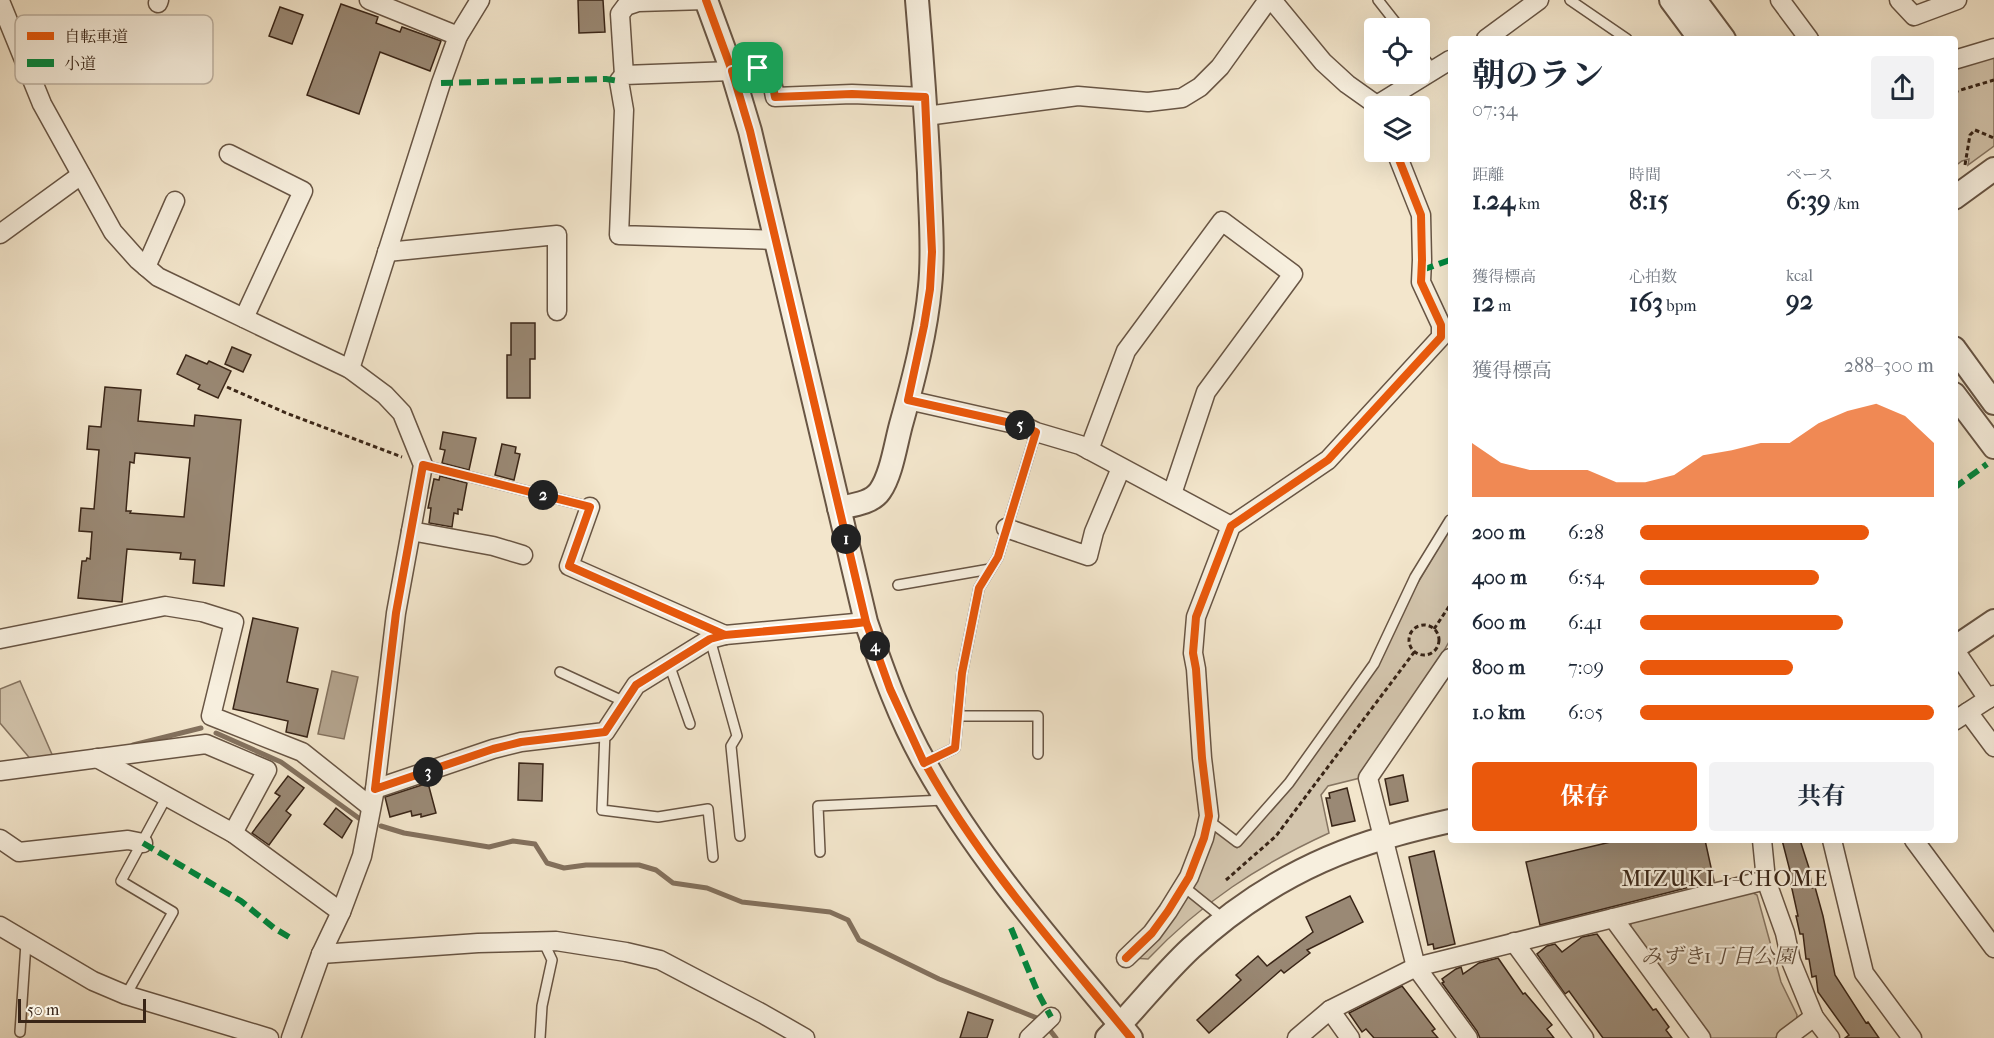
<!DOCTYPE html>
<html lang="ja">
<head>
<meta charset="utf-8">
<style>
	:root { --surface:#fff; --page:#f2f2f3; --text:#1f2937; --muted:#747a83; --accent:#ea580c }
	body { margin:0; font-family:"IM FELL French Canon","Noto Serif JP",serif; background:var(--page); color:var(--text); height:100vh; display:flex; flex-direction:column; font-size:22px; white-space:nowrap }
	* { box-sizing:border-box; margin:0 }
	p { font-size:20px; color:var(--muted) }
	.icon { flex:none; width:33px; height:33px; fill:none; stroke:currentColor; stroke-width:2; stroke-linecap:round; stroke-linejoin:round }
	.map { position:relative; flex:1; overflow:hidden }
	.drawer { position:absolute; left:1448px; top:36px; width:510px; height:807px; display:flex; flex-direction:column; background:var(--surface); border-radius:6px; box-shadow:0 6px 24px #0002 }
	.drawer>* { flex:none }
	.tools { position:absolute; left:1364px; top:18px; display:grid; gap:12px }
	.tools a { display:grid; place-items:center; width:66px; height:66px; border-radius:6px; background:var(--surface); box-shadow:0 6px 24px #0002; font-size:30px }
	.scale { position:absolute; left:18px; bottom:15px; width:128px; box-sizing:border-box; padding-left:6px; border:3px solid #392517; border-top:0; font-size:16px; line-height:21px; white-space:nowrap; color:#392517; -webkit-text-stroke:4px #f7efde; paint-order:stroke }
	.pin { position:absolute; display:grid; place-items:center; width:51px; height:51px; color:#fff; margin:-26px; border-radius:12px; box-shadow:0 3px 9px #0006 }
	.km { position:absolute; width:30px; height:30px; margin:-15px; border-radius:50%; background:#222; color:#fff; font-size:16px; line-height:30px; text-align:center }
	.round { display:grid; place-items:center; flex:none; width:63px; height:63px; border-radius:6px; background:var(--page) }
	.head { display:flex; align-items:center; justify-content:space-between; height:102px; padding:0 24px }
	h1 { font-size:33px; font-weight:700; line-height:45px }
	.metrics { display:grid; grid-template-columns:repeat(3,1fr); gap:9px; height:102px; padding:6px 24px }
	.metrics div { display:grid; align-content:center }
	.metrics b { font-size:26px; font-weight:700 }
	.metrics small { font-size:16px; font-weight:400 }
	.metrics p { font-size:16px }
	.chart { height:168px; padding:12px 24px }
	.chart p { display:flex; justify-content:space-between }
	.chart svg { width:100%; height:108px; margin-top:6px; fill:var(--accent); opacity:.7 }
	.button { display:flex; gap:12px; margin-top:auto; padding:12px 24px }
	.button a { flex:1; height:69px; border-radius:6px; background:var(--accent); color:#fff; font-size:24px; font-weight:700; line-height:69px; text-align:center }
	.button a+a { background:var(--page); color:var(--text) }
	ul { padding:0 24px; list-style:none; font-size:20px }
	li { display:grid; grid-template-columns:96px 72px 1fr; align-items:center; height:45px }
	li i { height:15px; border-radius:8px; background:var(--accent) }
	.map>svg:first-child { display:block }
</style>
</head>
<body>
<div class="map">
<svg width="1994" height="1038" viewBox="0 0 1994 1038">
	<rect width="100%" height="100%" fill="#f3e6cc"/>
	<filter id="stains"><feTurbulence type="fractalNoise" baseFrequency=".00333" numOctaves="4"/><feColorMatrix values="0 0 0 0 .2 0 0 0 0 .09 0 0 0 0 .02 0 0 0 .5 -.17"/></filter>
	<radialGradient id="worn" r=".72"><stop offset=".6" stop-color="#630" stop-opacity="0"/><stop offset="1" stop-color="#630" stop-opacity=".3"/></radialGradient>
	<g fill="#d3c5ad" stroke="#867562" stroke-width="1.5">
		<path d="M1994,57V146L1968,165L1969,159L1962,161L1955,166V68Z"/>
		<path d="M1450,528V640L1430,675L1360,778L1328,786L1321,795L1329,833C1259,865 1201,903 1148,959L1133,958L1214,832H1217L1237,848L1291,787L1373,672L1413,591Z"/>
		<path d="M20,681L54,759L33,762L0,723V689Z"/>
		<path d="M1751,892L1757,895L1781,982L1797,1015L1796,1023L1775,1038H1710L1630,927L1633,920Z"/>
	</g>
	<path fill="#b4a48e" stroke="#83715e" stroke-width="1.5" d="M332,671L358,677L344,739L318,734Z"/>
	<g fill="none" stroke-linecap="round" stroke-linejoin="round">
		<g stroke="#83715e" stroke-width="5">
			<path d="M216,733L281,762L360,819"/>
			<path d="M133,745L201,728"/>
			<path d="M381,826L404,833L489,847L513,841L535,844L547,863L564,868L586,865H639L656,870L673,883L707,888L742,902L830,912L848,920L859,940L939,979L1042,1020L1056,1038"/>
		</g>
	</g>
	<g fill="#9a8975" stroke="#392517" stroke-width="1.5" fill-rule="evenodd">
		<path d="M578,0H603L605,32L579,33Z"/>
		<path d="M341,4L378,17L376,23L400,32L402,27L441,41L430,71L380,52L359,114L307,95Z"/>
		<path d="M280,7L303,15L292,44L269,36Z"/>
		<path d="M511,323H535V359H530V398H507V355H511Z"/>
		<path d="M232,347L251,355L243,372L225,364Z"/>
		<path d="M186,355L207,364L209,361L231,371L218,398L198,389L200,385L177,374Z"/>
		<path d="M105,387L141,390L138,421L194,426L195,415L241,420L224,586L193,583L195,560L180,559L181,553L127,549L122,602L78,598L82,561H86L87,558L90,559L92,532L79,531L81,508L94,509L99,450L87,449L89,426L101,427ZM135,453L190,458L184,517L130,513L131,511H126L130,462L134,463Z"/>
		<path d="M443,432L476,438L469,470L442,463L445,450L440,449Z"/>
		<path d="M502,444L516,447L515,453L520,454L514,480L495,475Z"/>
		<path d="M440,476L467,483L462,510L458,509V514L454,513L452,527L429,523L431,508H428L434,479L439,480Z"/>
		<path d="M253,618L298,628L287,682L318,689L307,737L286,732L288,721L233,709Z"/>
		<path d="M519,763L543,764L542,801L518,800Z"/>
		<path d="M1403,775L1408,801L1390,805L1385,779Z"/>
		<path d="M288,776L304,788L286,811L291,815L269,845L252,833L280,796L275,793Z"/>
		<path d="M428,783L436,813L421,817V814L412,816L411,811L390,817L385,797Z"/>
		<path d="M1347,788L1355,821L1332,826L1326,798H1330L1329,793Z"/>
		<path d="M336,808L352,821L342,838L324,824Z"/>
		<path d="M1619,840H1705L1714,881L1540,925L1526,862Z"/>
		<path d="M1782,840H1800L1809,868L1812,888L1815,887L1823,916L1835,975L1866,1023L1868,1022L1879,1038H1845L1849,1035L1818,992L1816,976L1812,977L1809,959H1806L1803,934H1800L1796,916H1798L1788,871H1790Z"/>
		<path d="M1434,851L1455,944L1434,949L1433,944L1428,945L1409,857Z"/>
		<path d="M1350,896L1363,922L1307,950L1310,953L1284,973L1281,970L1209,1033L1197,1020L1241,980L1236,975L1258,956L1267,966L1313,932L1306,917Z"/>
		<path d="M1597,934L1653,1010L1656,1009L1669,1027L1666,1030L1672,1038H1603L1569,991L1565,994L1537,954L1547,946L1555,944L1562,952L1582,937Z"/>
		<path d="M1498,958L1523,994L1525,993L1552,1025L1547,1029L1554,1038H1480L1477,1031L1442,983L1444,982L1442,979L1456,969L1461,967L1463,974L1479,963Z"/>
		<path d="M1402,986L1435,1029L1432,1031L1438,1038H1374L1366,1029L1362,1032L1349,1013Z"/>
		<path d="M968,1012L993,1020L987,1038H960Z"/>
	</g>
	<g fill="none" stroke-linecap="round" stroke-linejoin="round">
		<defs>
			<g id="service">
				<path d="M1378,0L1400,28"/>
				<path d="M1570,0L1627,39"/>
				<path d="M1419,52L1434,71"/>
				<path d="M423,465L590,507"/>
				<path d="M898,585L990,569"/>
				<path d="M710,639L737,736L731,746L740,836"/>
				<path d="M669,664L690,724"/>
				<path d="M560,672L625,702"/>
				<path d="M958,716H1038V754"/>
				<path d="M605,732L602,810L658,817L708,809L713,857"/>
				<path d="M924,763L955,748L962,673L979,588L998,557L1036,432"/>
				<path d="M1208,820L1237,842L1289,783L1374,664L1415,577L1450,520"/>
				<path d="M820,852L818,806L944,800"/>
				<path d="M1183,886L1224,919"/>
				<path d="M126,995L173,912L121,881L167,796"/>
				<path d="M20,1032L26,943"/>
				<path d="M540,1038L542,1006L552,960L543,941"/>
			</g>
			<g id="minor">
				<path d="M369,0L458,36"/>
				<path d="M1272,0L1323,62L1347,84L1378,106"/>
				<path d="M1780,0L1809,39"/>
				<path d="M1899,0L1914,16L1957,0"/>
				<path d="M0,1L42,104L113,232L138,260L158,277L350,369L385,395L402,413L423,465L411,531L493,546L523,555"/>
				<path d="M158,3L159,0"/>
				<path d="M1486,39L1539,0"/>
				<path d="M1954,60L1994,48"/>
				<path d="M624,75L620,14L626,6L638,2L706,0"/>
				<path d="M1377,105L1450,60"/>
				<path d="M926,116L1078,96L1148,102L1182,98L1200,87L1220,67L1268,0"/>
				<path d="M229,154L303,191L244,318"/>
				<path d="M0,234L81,175"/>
				<path d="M776,240L619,235L624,110L619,81L624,75L732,71L758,68L770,71L775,97L852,94L925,97"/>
				<path d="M387,252L557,235V311"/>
				<path d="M146,267L175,201"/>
				<path d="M350,369L441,83L458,36L480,0"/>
				<path d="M908,400L1024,426L1036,432L1080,445L1231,526"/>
				<path d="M1089,450L1126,351L1222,221L1293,274L1206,392L1172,494"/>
				<path d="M590,507L569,566L725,635L866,622"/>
				<path d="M1006,528L1088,556L1094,532L1121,468"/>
				<path d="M0,639L165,606L202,612L234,622L211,716L302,752L371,807"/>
				<path d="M1954,649L1988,699"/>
				<path d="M1450,658L1368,778L1416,967L1468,1038"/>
				<path d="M1968,712L1994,747"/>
				<path d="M1954,721L1994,695"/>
				<path d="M97,758L233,833L341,912"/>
				<path d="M0,771L206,744L267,770L233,833"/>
				<path d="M375,789L493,749L521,742L605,732L636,685L710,639L725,635"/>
				<path d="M0,839L19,852L128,840L143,843"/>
				<path d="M1762,840L1766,880L1785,933L1791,961L1814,1017L1830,1038"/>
				<path d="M1832,840L1864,973L1912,1038"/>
				<path d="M1914,840L1994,948"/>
				<path d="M1613,918L1701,1038"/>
				<path d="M0,926L93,981L126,995L269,1038"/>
				<path d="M1514,942L1584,1038"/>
				<path d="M321,954L478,943L556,941L626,952L660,960L763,1014L805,1038"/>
				<path d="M1126,958L1152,933L1168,911L1189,877L1204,838L1209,816L1202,758L1196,669L1193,653L1196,617L1231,526L1328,460L1441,337V325L1421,282L1422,260L1421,215L1396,152"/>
				<path d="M1330,1010L1350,1038"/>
				<path d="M291,1038L321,954L341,912L362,856L375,789L396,613L411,531"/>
				<path d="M1029,1038L1051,1017"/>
				<path d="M1297,1038L1330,1010L1416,967L1766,880"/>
				<path d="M1786,1038L1814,1017"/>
			</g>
			<g id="tertiary">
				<path d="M706,0L732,71L750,131L866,622C883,671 900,720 926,765C982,865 1059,950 1131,1038"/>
				<path d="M1671,0L1700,39"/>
				<path d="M1695,0L1724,39"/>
				<path d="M1954,198L1994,169"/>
				<path d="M1954,348L1994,403"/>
				<path d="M1954,394L1994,447"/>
				<path d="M839,508C853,505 872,503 880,491C892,474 896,441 902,421C914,378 926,332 930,287C934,249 930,211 929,173C926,115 922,58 917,0"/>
				<path d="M1954,648L1994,621"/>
				<path d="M1107,1038C1136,1009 1161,976 1191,948C1246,897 1312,859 1384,838C1406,831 1428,826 1450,821"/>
			</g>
		</defs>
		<use href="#service" stroke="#685544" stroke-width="12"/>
		<use href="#minor" stroke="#685544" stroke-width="21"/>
		<use href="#tertiary" stroke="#685544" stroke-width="26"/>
		<g stroke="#392517" stroke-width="3" stroke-dasharray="4.5 3" stroke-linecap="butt">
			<path d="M1954,92L1994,80"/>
			<path d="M1965,165L1970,135L1975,130L1994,138"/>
			<path d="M227,387L286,413L402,457"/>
			<circle cx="1424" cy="640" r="15"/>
			<path d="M1434,629L1450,605"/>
			<path d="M1226,880L1276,836L1415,651"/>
		</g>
		<use href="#service" stroke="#f7efde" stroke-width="9"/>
		<use href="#minor" stroke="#f7efde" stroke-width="18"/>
		<use href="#tertiary" stroke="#f7efde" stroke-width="22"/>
		<g stroke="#00873e" stroke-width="6" stroke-dasharray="12 6" stroke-linecap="butt">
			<path d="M441,83L606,79L619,81"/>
			<path d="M1422,270L1450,260"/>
			<path d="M1954,488L1987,464"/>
			<path d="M143,843L241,901L274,928L294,940"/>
			<path d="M1011,928L1038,993L1051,1017"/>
		</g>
		<defs>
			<g id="cycleway">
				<path d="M706,0L732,71L750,131L866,622C883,671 900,720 926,765C982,865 1059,950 1131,1038"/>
				<path d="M1126,958L1152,933L1168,911L1189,877L1204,838L1209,816L1202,758L1196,669L1193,653L1196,617L1231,526L1328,460L1441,337V325L1421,282L1422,260L1421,215L1396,152"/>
			</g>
		</defs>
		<use href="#cycleway" stroke="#f7efde" stroke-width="11"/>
		<use href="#cycleway" stroke="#e8590c" stroke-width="8"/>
	</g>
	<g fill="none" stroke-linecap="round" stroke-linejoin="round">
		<defs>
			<path id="route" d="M758,68L732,71L750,131L866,622L725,635L569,566L590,507L423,465L396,613L375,789L493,749L521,742L605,732L636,685L710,639L725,635L851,624L866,622L890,689L924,763L955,748L962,673L979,588L998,557L1036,432L1024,426L908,400L924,326L930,289L932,252L925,97L852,94L775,97L770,71L758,68"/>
		</defs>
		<use href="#route" stroke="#fff" stroke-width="12"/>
		<use href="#route" stroke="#ea580c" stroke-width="8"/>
	</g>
	<g text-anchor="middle" stroke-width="4.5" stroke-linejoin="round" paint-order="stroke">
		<g font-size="21" font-style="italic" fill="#604d3c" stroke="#f7efde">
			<text x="1718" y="963">みずき1丁目公園</text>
		</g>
		<g font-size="22" letter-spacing="1.5" fill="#392517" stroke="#f7efde">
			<text x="1725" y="886">MIZUKI 1-CHOME</text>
		</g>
	</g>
	<rect x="15" y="15" width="198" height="69" rx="9" fill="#f7efde" stroke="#beb2a2" stroke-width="1.5"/>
	<rect x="27" y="32" width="27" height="8" fill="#e8590c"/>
	<rect x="27" y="59" width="27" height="8" fill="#00873e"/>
	<g font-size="16" fill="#392517">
		<text x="64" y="42">自転車道</text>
		<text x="64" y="69">小道</text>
	</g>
	<rect width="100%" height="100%" filter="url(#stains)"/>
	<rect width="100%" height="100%" fill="url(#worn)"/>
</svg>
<div class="tools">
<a><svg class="icon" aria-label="locate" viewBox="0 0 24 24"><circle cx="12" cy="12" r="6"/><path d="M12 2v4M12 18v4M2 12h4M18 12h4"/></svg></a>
<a><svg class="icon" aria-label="layers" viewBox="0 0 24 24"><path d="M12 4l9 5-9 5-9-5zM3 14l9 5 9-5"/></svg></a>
</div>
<div class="scale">50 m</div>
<div class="pin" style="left:758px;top:68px;background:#1e9e55"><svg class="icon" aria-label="arrive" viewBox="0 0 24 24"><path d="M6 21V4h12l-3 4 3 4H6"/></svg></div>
<b class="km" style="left:846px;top:539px">1</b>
<b class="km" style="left:543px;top:495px">2</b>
<b class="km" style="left:428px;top:772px">3</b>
<b class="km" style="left:875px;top:646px">4</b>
<b class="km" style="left:1020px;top:425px">5</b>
<section class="drawer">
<div class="head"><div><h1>朝のラン</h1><p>07:34</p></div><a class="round"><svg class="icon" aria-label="share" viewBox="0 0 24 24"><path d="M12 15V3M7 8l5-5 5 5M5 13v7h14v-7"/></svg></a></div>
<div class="metrics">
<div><p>距離</p><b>1.24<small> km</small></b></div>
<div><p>時間</p><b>8:15</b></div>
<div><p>ペース</p><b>6:39<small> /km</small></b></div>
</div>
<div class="metrics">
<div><p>獲得標高</p><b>12<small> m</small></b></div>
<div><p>心拍数</p><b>163<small> bpm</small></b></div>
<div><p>kcal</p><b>92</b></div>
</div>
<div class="chart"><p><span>獲得標高</span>288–300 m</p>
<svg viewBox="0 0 160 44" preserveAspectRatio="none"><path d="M0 44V22L10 30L20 33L30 33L40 33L50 38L60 38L70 35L80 27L90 25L100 22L110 22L120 14L130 9L140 6L150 11L160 22V44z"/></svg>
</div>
<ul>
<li><b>200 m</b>6:28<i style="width:78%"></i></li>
<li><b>400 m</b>6:54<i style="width:61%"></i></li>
<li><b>600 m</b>6:41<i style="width:69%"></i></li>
<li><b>800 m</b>7:09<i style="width:52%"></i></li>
<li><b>1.0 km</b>6:05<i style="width:100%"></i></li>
</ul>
<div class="button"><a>保存</a><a>共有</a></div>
</section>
</div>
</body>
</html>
